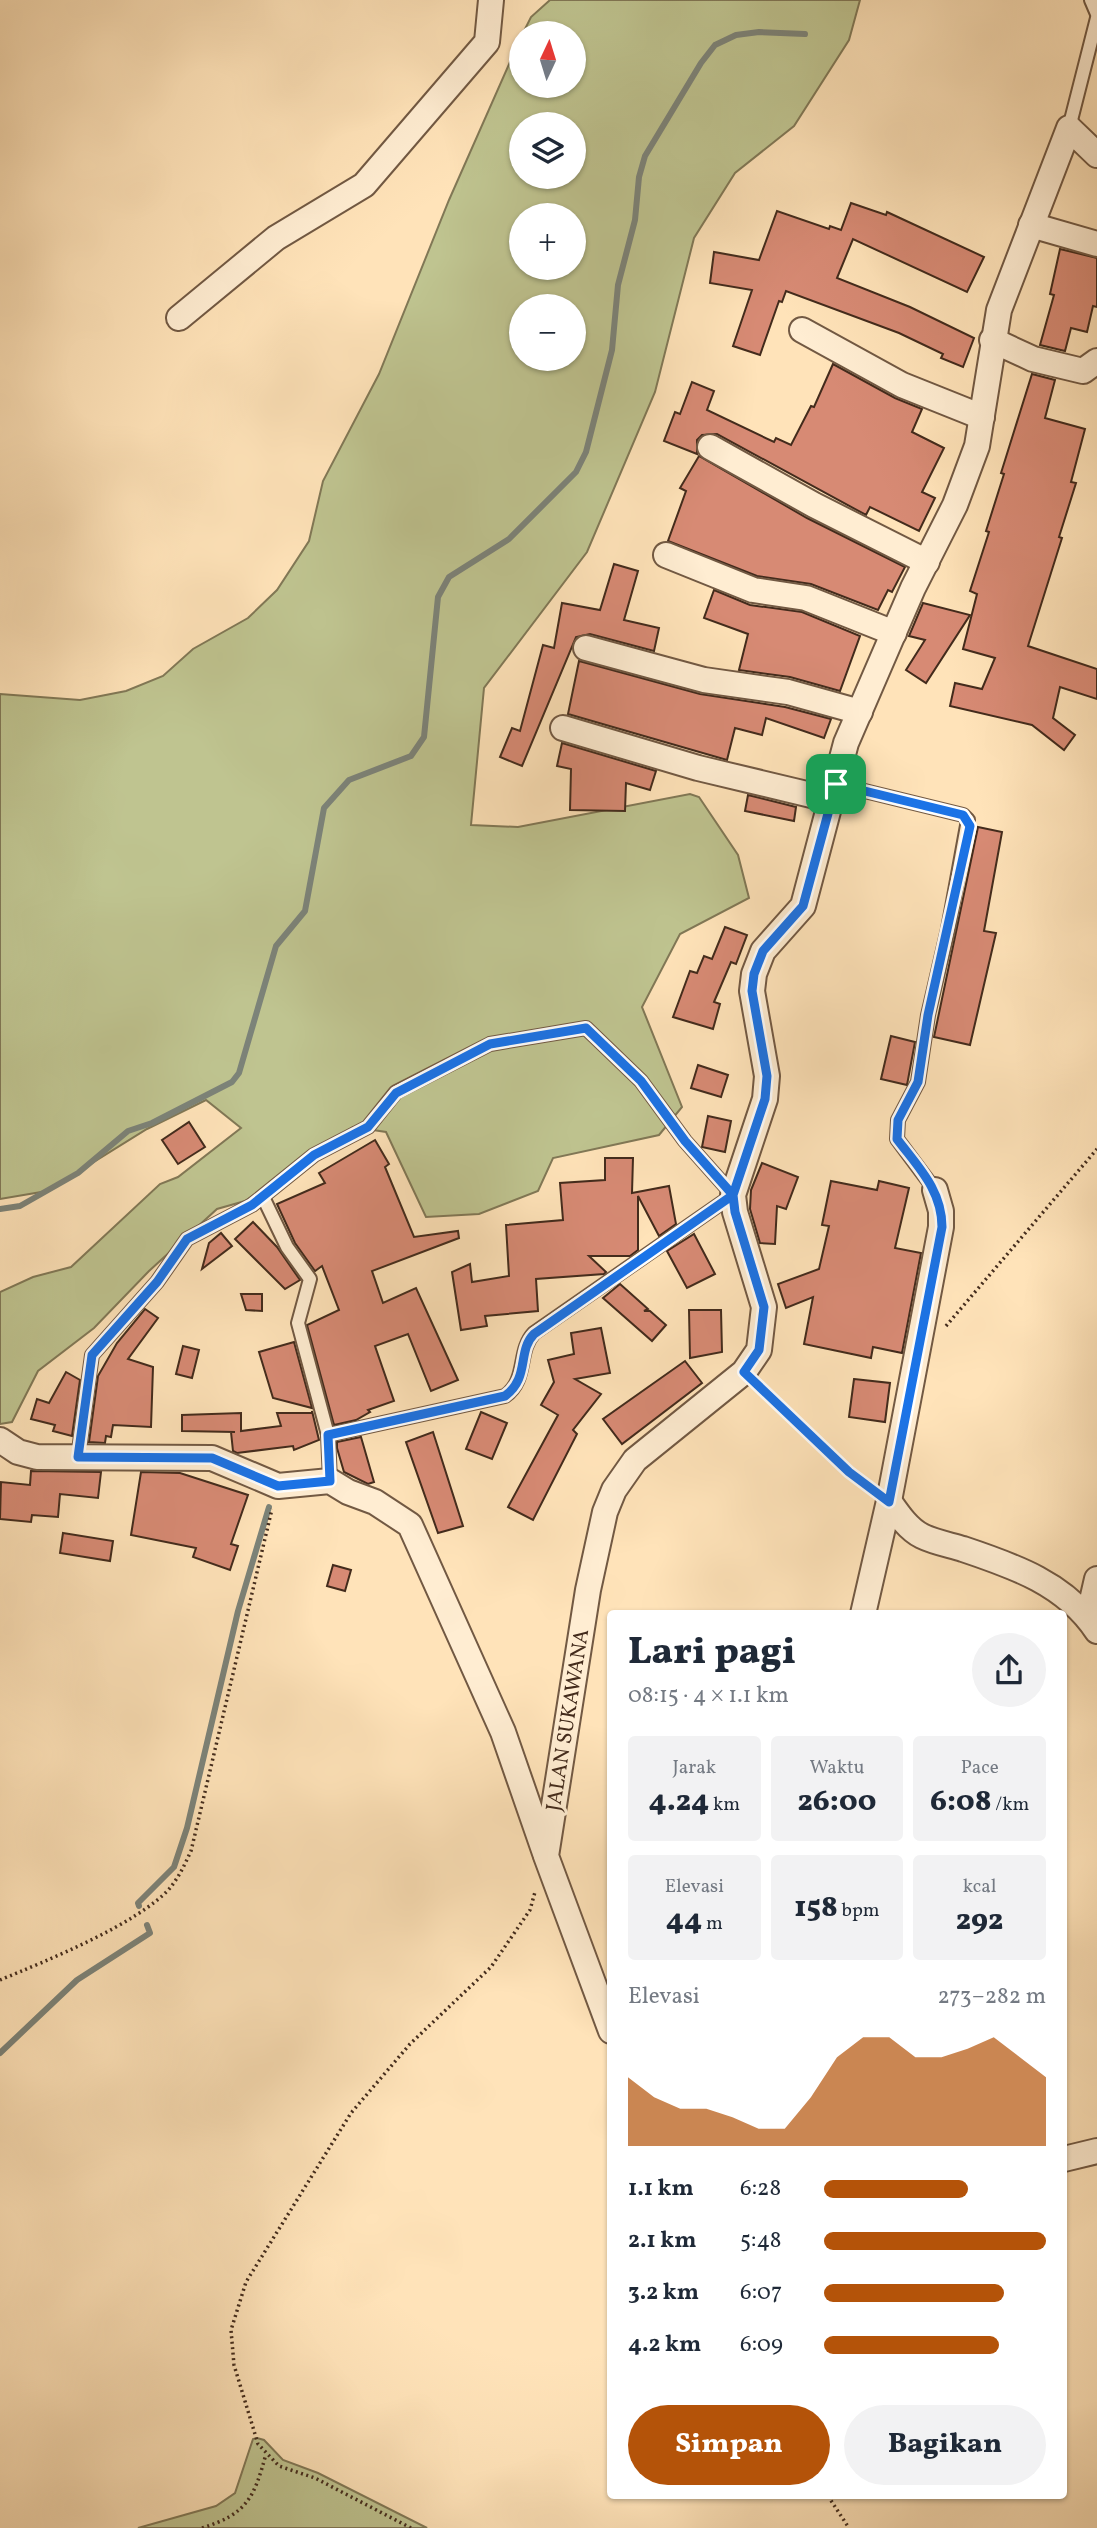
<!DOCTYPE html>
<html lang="id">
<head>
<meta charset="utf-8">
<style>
	:root { --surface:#fff; --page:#f2f2f3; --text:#1f2937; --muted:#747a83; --accent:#b45309 }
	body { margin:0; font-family:Vollkorn,serif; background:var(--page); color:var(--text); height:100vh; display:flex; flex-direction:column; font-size:26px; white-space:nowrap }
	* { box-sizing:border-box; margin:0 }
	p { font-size:23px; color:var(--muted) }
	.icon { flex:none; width:38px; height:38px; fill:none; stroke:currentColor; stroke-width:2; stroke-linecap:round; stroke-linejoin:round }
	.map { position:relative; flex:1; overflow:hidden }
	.panel { position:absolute; left:607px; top:1610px; width:460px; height:889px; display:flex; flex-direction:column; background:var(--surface); border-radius:7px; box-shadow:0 2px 5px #0004 }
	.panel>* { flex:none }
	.needle { width:46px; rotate:4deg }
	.fabs { position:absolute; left:509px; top:21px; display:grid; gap:14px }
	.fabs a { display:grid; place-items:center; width:77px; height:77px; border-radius:50%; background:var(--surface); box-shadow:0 2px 5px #0004; font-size:35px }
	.pin { position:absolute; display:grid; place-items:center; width:60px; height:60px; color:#fff; margin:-30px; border-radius:14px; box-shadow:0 4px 10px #0006 }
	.round { display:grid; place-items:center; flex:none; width:74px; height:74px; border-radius:37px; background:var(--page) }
	.headline { display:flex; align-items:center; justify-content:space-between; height:119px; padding:0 21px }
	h1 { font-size:38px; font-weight:800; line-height:52px }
	.metrics { display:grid; grid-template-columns:repeat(3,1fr); gap:10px; height:119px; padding:7px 21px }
	.metrics div { display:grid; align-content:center; border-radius:7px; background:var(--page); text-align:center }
	.metrics b { font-size:30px; font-weight:800 }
	.metrics small { font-size:19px; font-weight:400 }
	.metrics p { font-size:19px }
	.chart { height:196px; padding:14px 21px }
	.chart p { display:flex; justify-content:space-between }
	.chart svg { width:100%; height:126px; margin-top:7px; fill:var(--accent); opacity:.7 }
	.cta { display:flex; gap:14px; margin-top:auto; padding:14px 21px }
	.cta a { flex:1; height:80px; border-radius:42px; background:var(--accent); color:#fff; font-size:28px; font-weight:800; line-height:80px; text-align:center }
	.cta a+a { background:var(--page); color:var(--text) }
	ul { padding:0 21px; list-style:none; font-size:23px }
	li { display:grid; grid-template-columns:112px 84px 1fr; align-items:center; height:52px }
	li i { height:18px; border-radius:9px; background:var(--accent) }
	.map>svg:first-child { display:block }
</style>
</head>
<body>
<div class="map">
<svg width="1097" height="2528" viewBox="0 0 1097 2528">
	<rect width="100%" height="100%" fill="#ffe3b9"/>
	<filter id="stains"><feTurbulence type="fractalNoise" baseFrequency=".00286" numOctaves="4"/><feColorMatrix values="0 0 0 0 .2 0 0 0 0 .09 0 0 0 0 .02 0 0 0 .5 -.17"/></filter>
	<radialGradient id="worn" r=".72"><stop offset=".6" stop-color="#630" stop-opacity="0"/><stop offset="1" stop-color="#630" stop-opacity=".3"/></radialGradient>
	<g fill="#bfc490" stroke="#817856" stroke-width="2" fill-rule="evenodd">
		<path d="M550,0H860L849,40L794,126L735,173L694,238L655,392L587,552L484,688L471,825L518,827L690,794L699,797L738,855L749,898L680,934L642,1007L682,1107L659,1135L553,1158L538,1191L479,1214L426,1217L386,1132L353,1127L245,1201L217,1209L149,1271L94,1328L38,1371L12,1422L0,1424V1292L33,1277L71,1267L160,1184L178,1177L241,1128L206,1100L147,1129L47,1191L0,1199V694L80,700L126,691L163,676L193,649L248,618L277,590L309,541L323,481L379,374L449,200L521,37L522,86H574V33H523L531,17ZM522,124H574V177H522ZM522,215H574V268H522ZM522,306H574V359H522Z"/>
		<path d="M257,2438L264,2440L283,2460L318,2473L427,2528H138L216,2506L235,2493L253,2439Z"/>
	</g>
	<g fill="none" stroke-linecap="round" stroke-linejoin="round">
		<g stroke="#7c8379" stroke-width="6">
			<path d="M0,1209L20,1206L78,1173L128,1131L152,1123L232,1082L239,1073L276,946L305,911L324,808L349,780L411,756L424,737L438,597L449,577L509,539L576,472L586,452L612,350L618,285L635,220L639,177L645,156L701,63L715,45L736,35L759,32L805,34"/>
			<path d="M139,1906L138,1903L174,1867L187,1828L238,1611L269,1507"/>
			<path d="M0,2053L77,1980L150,1933L147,1925"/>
		</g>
	</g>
	<g fill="#d78a74" stroke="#432b1c" stroke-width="2">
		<path d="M851,203L886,215L887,212L984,257L967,292L853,239L837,278L910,307L974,338L963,367L941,358L943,354L899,333L786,291L782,302L779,301L760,355L733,346L752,290L710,283L714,252L759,260L777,211L829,229L830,226L841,230Z"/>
		<path d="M1060,249L1097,258V307L1093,306L1087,332L1071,328L1065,351L1040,345L1054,295L1050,294Z"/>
		<path d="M833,364L895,398L922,409L912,432L944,448L922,492L935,498L919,531L870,507L866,515L717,434L702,435L697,440V454L664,441L675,412L680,414L692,382L714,391L707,410L774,442L776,438L791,445L811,406L814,407Z"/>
		<path d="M1032,374L1055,380L1045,418L1085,429L1071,482L1076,483L1059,537L1062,538L1028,646L1097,669V699L1060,687L1053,718L1075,735L1064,750L1032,725L950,706L955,683L982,689L995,658L963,649L977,594L970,591L989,532L986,531L1004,474L1001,473Z"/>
		<path d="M699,456L807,518L905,567L892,592L888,590L878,610L811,584L757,576L668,541L686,491L680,488Z"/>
		<path d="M614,564L638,571L624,620L659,628L654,651L590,634L576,637L522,766L500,757L512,728L520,731L543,645L554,648L562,603L600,610Z"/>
		<path d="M714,590L750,605L802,612L860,636L840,691L790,677L739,670L748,634L704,618Z"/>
		<path d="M923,603L970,615L926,683L906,670L925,640L909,636Z"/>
		<path d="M579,661L700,694L785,707L831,719L824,738L766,718L762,735L735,728L727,760L568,714Z"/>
		<path d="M562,743L656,771L650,790L626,783L625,811L570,810L571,769L557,766Z"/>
		<path d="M748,795L796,807L794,821L745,811Z"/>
		<path d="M978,827L1002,832L984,931L996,933L970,1045L934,1037Z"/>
		<path d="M725,927L747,935L736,964L731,962L714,1002L720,1004L713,1029L673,1017L690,971L697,973L704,956L712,959Z"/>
		<path d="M891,1036L915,1042L907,1085L881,1079Z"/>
		<path d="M698,1065L728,1075L721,1097L691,1088Z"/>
		<path d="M708,1116L731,1121L725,1152L702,1147Z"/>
		<path d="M189,1122L205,1147L178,1164L162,1140Z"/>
		<path d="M375,1140L389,1164L385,1167L414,1237L458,1231L459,1238L372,1271L383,1303L416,1288L458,1380L431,1391L408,1334L375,1346L394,1401L368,1410L370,1412L356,1420L334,1425L307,1325L339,1310L322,1266L315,1271L295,1243L277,1204L325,1183L319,1173Z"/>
		<path d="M605,1158H633L632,1193L669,1186L676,1224L659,1236L638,1196V1250L630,1256H589L606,1272L604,1274L536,1279L538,1311L485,1316L487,1326L461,1330L452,1272L470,1264L472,1282L509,1276L506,1225L563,1220L560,1183L605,1180Z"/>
		<path d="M762,1163L798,1177L786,1209L777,1206L775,1244L760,1243L750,1209L751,1190Z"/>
		<path d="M831,1181L877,1190L879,1181L909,1188L895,1248L921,1253L902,1353L873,1347L871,1358L804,1344L813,1297L786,1308L778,1284L819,1269L829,1226L822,1225Z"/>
		<path d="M253,1222L277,1247L300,1280L285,1289L235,1239Z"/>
		<path d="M221,1233L232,1246L202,1269L209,1243Z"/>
		<path d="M694,1234L715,1274L687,1288L667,1251Z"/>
		<path d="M620,1284L648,1309L644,1311H650L666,1325L652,1341L603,1298Z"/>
		<path d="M241,1294H262V1311L246,1310Z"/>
		<path d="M145,1309L158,1318L128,1359L153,1367L151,1427L113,1425L111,1437L106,1436L105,1443L89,1442L98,1376L117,1343Z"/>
		<path d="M689,1310H721L722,1352L690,1358Z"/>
		<path d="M601,1328L610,1373L575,1379L601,1394L573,1430L577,1434L533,1520L508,1507L558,1415L541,1405L554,1382L548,1360L574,1354L571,1333Z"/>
		<path d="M294,1342L312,1408L273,1398L259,1352Z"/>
		<path d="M183,1346L199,1350L192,1378L176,1374Z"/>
		<path d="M685,1361L702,1383L622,1444L603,1419Z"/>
		<path d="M66,1372L80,1380L72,1436L53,1431L55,1425L31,1419L37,1399L49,1403Z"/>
		<path d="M854,1379L890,1383L885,1422L849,1417Z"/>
		<path d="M312,1411L319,1440L294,1450L293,1446L237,1453L233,1451L231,1432H235L182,1431V1415L241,1413V1431L281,1426L277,1413H312Z"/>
		<path d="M481,1412L507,1423L492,1459L466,1449Z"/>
		<path d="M433,1432L463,1526L438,1533L406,1442Z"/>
		<path d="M361,1437L374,1482L368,1484L344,1472L337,1448V1442Z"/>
		<path d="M31,1471L101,1472L98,1498L60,1494L58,1517L32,1515L31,1522L0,1519L1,1482L30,1485Z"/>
		<path d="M141,1472L180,1473L248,1495L231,1544L238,1546L230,1570L193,1557L196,1548L131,1535Z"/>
		<path d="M63,1533L113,1541L110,1561L60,1553Z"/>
		<path d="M333,1565L351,1570L345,1591L327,1586Z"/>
	</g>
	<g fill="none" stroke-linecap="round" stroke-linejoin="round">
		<defs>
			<g id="lane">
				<path d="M1091,0L1097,14"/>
				<path d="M1069,128L1097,18"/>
				<path d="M836,784L963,815L968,820L948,929L928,1015L918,1082L898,1120L897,1139L935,1190"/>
				<path d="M263,1197L287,1247L310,1279L298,1323L328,1435"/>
				<path d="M78,1457L92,1355L157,1282L187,1239L252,1205L314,1155L368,1127L396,1092L490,1044L586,1028L641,1081L685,1141L733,1195L534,1333C517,1351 528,1380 505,1396L328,1435L330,1481"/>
			</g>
			<g id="street">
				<path d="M1031,225L1097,244"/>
				<path d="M179,318L276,238L364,185L487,42L491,0"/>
				<path d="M802,330L902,385L982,417"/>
				<path d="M992,340L1033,359L1083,371L1097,361"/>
				<path d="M710,447L814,505L927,562"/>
				<path d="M666,555L753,590L806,598L894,633"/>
				<path d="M586,648L704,680L788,692L860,712"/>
				<path d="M563,728L698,768L832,800"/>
				<path d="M0,1440L18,1452L37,1457L212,1458L278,1486L330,1481L348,1492L375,1502L410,1525L503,1732L545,1853"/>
				<path d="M889,1501C898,1514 908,1529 922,1536C934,1542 950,1545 963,1549C1014,1566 1066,1584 1097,1631"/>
				<path d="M863,1614L889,1501L941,1227V1211L935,1190"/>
				<path d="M1088,1618L1097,1579"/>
				<path d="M611,2031L546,1856L588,1590L605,1512L614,1490L635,1460L744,1372L759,1350L764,1307L735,1212L733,1195L765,1099L767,1076L752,991L754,974L763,951L803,906L846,743L913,588L955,505L977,446L999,310L1069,128L1097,155"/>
				<path d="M1064,2159L1097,2151"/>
			</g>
		</defs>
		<use href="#lane" stroke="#725943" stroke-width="16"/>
		<use href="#street" stroke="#725943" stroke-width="28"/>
		<g stroke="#432b1c" stroke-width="3.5" stroke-dasharray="2 3.5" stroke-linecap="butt">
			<path d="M946,1326L1097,1149"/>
			<path d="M760,1387L849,1472L870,1488"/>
			<path d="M0,1980C46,1961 138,1924 170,1888C179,1877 185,1864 191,1851L272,1509"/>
			<path d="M828,2496L849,2528"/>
			<path d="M202,2528C247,2514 254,2498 266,2454"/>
			<path d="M411,2528L315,2478L279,2466L258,2444L234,2365L231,2330L246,2282L351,2113L410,2044L491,1967L530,1910L535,1892"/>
		</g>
		<use href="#lane" stroke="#ffedd2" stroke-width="12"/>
		<use href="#street" stroke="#ffedd2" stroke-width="24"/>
	</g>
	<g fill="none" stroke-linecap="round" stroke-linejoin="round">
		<defs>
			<path id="route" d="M836,784L803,906L763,951L754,974L752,991L767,1076L765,1099L733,1195L534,1334C517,1351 530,1378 505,1396L328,1435L330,1481L278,1486L212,1458L78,1457L92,1355L157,1282L187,1239L252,1205L314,1155L368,1127L396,1093L490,1044L586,1028L641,1081L685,1141L733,1195L735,1212L764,1307L759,1350L744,1372L849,1472L889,1502L942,1227C942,1190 918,1167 897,1139L898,1120L918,1082L928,1015L970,826L963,815L836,784"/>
		</defs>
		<use href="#route" stroke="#fff" stroke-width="14"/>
		<use href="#route" stroke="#1a73e8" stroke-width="9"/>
	</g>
	<g text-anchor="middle" stroke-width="6" stroke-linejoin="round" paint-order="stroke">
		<g font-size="21" fill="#432b1c" stroke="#ffedd2">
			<text transform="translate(567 1720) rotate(-81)" y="7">JALAN SUKAWANA</text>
		</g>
	</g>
	<rect width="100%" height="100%" filter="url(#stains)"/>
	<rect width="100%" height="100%" fill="url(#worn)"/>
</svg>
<div class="fabs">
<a><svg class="needle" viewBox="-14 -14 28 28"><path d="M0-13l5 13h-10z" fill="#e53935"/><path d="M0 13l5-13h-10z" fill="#747a83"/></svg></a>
<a><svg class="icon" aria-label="layers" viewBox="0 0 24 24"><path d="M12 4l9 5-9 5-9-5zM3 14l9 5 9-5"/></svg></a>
<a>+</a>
<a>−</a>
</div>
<div class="pin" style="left:836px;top:784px;background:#1e9e55"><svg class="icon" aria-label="arrive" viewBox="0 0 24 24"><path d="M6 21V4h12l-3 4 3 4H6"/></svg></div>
<section class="panel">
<div class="headline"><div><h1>Lari pagi</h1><p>08:15 · 4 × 1.1 km</p></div><a class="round"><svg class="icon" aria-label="share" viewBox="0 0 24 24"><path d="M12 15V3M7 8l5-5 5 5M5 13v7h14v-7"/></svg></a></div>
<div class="metrics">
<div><p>Jarak</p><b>4.24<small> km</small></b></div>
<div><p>Waktu</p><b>26:00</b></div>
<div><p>Pace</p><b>6:08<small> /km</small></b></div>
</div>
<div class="metrics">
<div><p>Elevasi</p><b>44<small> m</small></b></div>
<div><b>158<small> bpm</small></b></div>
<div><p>kcal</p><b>292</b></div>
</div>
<div class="chart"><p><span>Elevasi</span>273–282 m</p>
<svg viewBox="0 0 160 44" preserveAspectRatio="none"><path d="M0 44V20L10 27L20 31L30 31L40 34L50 38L60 38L70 27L80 13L90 6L100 6L110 13L120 13L130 10L140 6L150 13L160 20V44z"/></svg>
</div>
<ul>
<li><b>1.1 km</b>6:28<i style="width:65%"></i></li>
<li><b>2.1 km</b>5:48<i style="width:100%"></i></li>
<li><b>3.2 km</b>6:07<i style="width:81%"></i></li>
<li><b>4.2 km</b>6:09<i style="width:79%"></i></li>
</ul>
<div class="cta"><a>Simpan</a><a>Bagikan</a></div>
</section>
</div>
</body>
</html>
